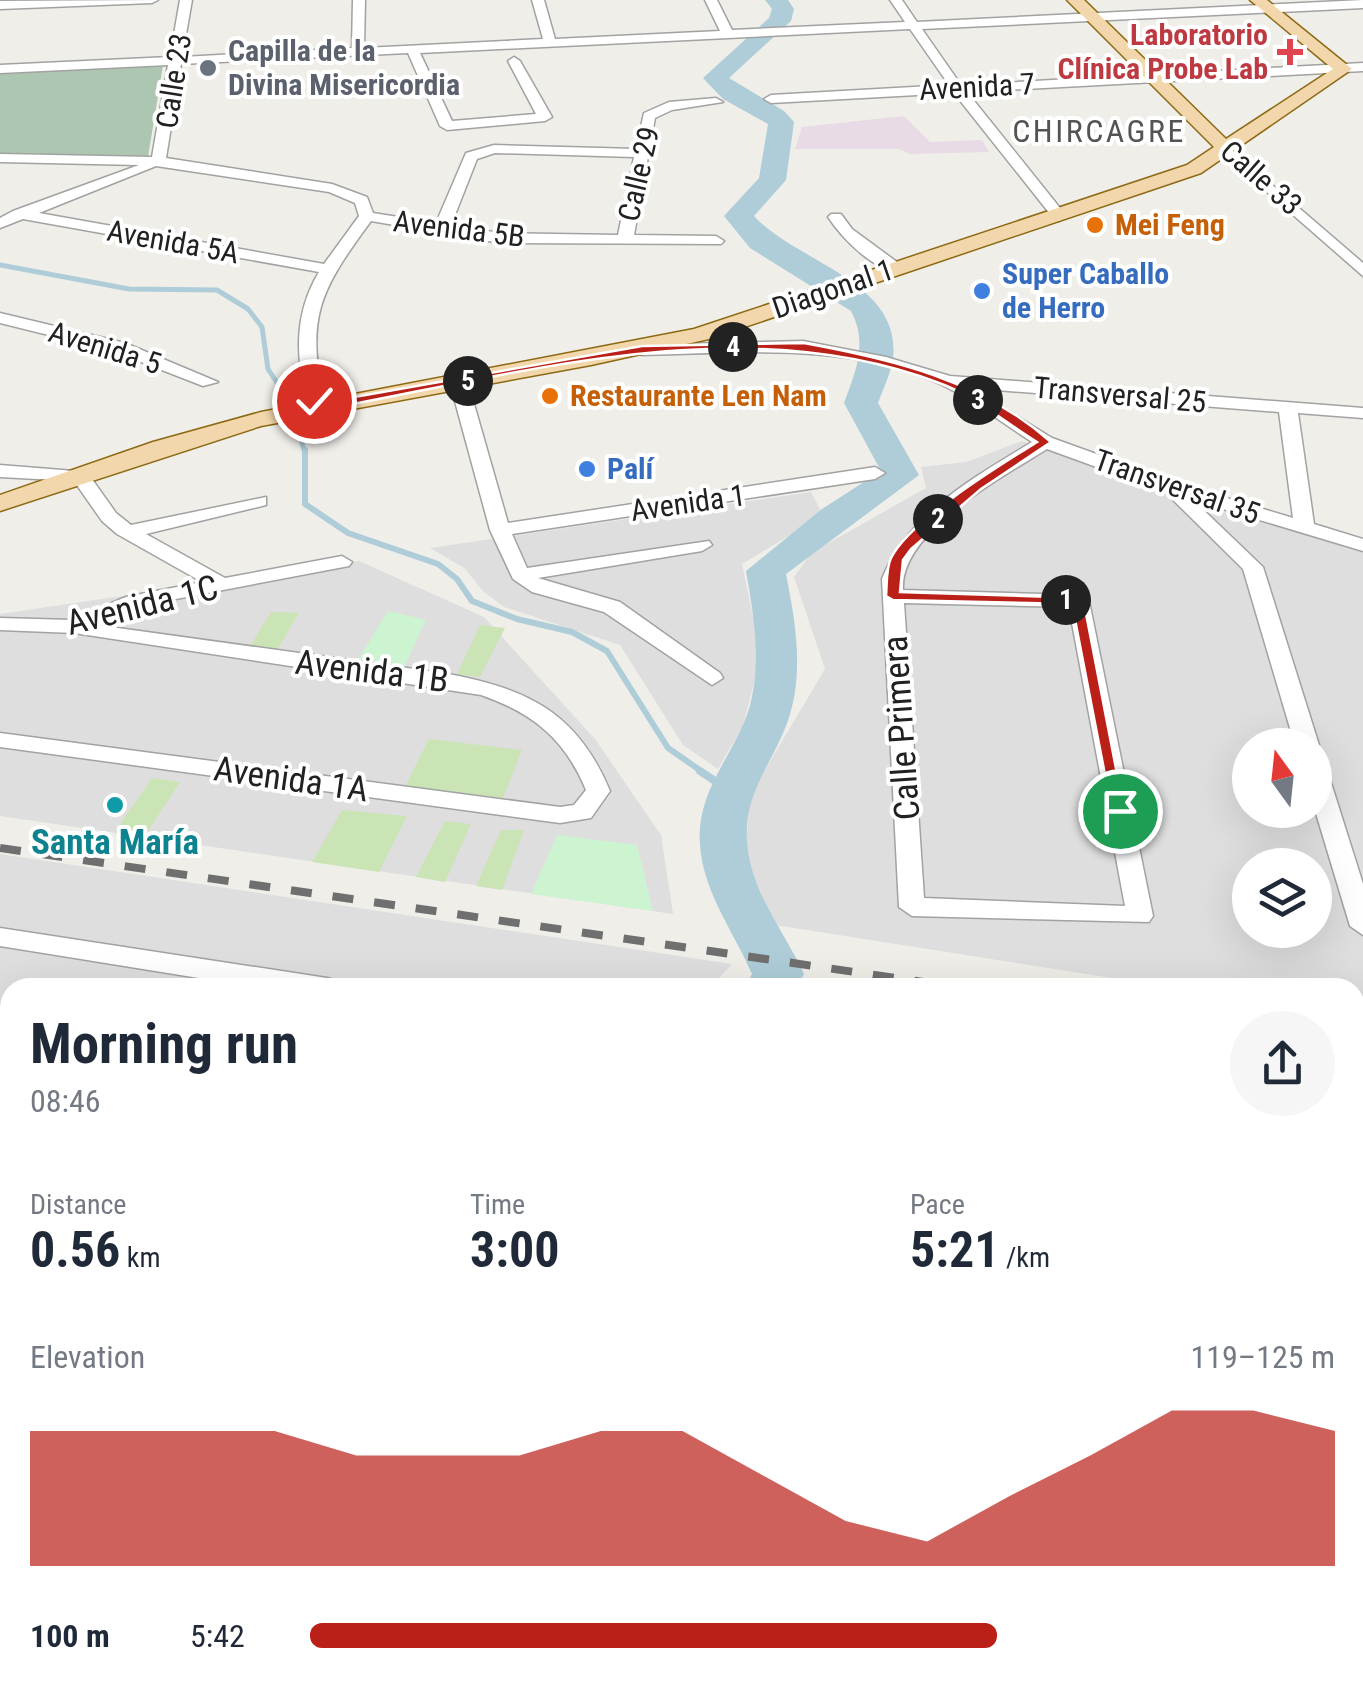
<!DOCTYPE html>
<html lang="en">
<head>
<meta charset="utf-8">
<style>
	:root { --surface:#fff; --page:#f6f6f7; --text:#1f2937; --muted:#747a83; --accent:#ba1f18 }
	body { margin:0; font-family:"Roboto Condensed",sans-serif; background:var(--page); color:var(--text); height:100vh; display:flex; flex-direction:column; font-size:38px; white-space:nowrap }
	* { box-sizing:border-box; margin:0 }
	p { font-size:32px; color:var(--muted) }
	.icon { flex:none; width:55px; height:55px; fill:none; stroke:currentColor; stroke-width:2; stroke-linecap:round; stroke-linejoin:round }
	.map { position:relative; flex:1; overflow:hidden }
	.side { position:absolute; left:0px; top:978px; width:1365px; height:718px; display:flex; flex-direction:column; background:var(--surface); border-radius:30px 30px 0 0; box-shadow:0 10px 40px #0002 }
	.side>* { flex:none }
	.needle { width:65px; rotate:345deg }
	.controls { position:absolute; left:1232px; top:728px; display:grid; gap:20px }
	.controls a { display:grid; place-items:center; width:100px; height:100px; border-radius:50%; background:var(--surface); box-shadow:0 10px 40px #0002; font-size:50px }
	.pin { position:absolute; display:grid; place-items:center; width:85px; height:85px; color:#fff; margin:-42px; border:5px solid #fff; border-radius:50%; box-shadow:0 2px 10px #0007 }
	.km { position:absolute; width:50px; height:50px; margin:-25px; border-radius:50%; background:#222; color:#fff; font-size:28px; line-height:50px; text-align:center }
	.round { display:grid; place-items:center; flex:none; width:105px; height:105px; border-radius:52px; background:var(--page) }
	.headline { display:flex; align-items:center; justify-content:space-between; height:170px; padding:0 30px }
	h1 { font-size:55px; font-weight:700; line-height:75px }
	.metrics { display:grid; grid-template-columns:repeat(3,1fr); gap:15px; height:170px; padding:10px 30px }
	.metrics div { display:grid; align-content:center }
	.metrics b { font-size:50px; font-weight:700 }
	.metrics small { font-size:28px; font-weight:400 }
	.metrics p { font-size:28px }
	.chart { height:280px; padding:20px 30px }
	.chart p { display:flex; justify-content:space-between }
	.chart svg { width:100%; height:180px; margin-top:10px; fill:var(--accent); opacity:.7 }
	ul { padding:0 30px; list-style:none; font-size:32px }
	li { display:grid; grid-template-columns:160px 120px 1fr; align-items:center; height:75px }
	li i { height:25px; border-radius:12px; background:var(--accent) }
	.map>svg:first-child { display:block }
</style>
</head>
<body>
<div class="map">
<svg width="1363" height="1694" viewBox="0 0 1363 1694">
	<rect width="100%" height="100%" fill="#f0eee9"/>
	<g fill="#dfdede" fill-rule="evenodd">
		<path d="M1022,441L1363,551V1018L1355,1016V988L1169,987L775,925L745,857L750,795L825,669L794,577L811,553L926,488L921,467L966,462ZM1250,745H1315V810H1250ZM1250,865H1315V930H1250Z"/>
		<path d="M811,492L823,515L742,564L758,640V667L743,726L718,769L683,745L620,645L504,607L484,592L464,568L430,548Z"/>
		<path d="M359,561L484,617L595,739L661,835L673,914L0,816V614Z"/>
		<path d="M0,854L732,964L710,988H10V1217L0,1218Z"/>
	</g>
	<path fill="#e8dbe5" d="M904,116L930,142L982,140L989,152L910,154L899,149H795L802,127Z"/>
	<g fill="#cae4b5">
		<path d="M271,612L299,613L276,652L249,648Z"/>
		<path d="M480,625L505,628L480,677L457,674Z"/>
		<path d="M429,739L522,750L503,798L405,787Z"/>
		<path d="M152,778L180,782L144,837L114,833Z"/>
		<path d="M342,810L407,816L379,872L312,862Z"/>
		<path d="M445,821L471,824L445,882L416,877Z"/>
		<path d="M501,830H524L502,890L476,886Z"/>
	</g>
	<path fill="#acc6b1" d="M163,65L148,157L0,153V74Z"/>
	<g fill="#ccf4d1">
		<path d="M388,611L426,620L403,670L356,663Z"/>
		<path d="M557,835L637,845L653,911L531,894Z"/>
	</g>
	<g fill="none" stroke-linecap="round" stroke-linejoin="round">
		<path stroke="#aecdd8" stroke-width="5" d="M0,265L129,289L217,290L248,309L262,327L268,369L289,401L305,453"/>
		<path stroke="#aecdd8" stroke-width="6" d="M305,450V504L348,533L438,564L457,579L472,601L517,619L572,632L607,651L668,748L704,773"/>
		<path stroke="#aecdd8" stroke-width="8" d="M700,771L727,789"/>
		<path fill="#aecdd8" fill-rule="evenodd" d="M765,0H788L794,9L791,21L729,78L784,111L794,122L786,180L754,216C797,263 902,281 893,358C891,373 883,389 878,403L919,475L786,574C796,625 805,676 786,726C770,767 744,794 747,840C749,889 784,931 804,974L796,988H744L752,974C734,932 703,892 700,845C696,790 733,758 749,709C762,664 754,616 746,571L822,509L881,471L844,403C856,371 868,343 851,311L750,248L724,216L759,178L768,124L723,99L703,78L769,18L772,9Z"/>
		<defs>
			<g id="minor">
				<path d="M158,0L152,3L0,9V1Z"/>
				<path d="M180,0H192L182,57L352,48L353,0H365L364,48L543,39L532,0H544L555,39L720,31L705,0H717L732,30L905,22L890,0H902L917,22L1363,0V8L922,29L961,85L1363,63V71L967,92L1064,213L1067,216L1059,221L1054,219L954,93L771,103L764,99L771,95L949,85L910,29L420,53L452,121L536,114L508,61L514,57L520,61L552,117L545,121L447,130L440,126L408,53L181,64L166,158L332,184L367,197L373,213L436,223L466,153L494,145L636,149L644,113L669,102L716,98L723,102L672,110L655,118L634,235L716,236L724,241L721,244L500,243L371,221C317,294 306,318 325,408L316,413L307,408C297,359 292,317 319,272L23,219L0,228V218L13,211L139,165L0,162V154L152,157L168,65L0,73V65L170,57ZM495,153L634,157L618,235L500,233L451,225L477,159ZM156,166L329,192L355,203L359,216L324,264L39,213Z"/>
				<path d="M1227,146L1363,263V276L1222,153L1220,150Z"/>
				<path d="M831,214H841L852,229L901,265V271C876,274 841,237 828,217Z"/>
				<path d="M0,313L125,343L218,382L203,386L113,351L0,323Z"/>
				<path d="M803,341L886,357L950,376L1363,408V418L1298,413L1314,524L1363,539V551L1193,500L1263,567L1319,745L1315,750V745H1295L1243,569L1165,492L1047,449C1004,476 899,532 903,590L1078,595L1089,601L1153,916L1149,922L912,916L899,907L882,579C908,513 975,477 1032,442C1002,423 972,399 940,384C848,342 741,353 642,355L633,350L642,345ZM971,388L1279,412L1293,518L1174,482L1052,438ZM904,603L1069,607L1125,906L924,898Z"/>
				<path d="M459,378L468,383L508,523L875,467L885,473L875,479L512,534L527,568L709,541L712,545L702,551L538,578L620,602L720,673L723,678L712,685L604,612L532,592L513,579L490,530L450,383Z"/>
				<path d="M0,465L87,472L116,513L131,525L266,497V505L146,534L225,578L342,556L352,562L349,566L139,606L96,625L443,673C525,688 576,710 610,791L591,818L560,823L0,747V733L560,807L574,805L586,790C565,739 533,713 481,695L74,633L0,630V618L71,620L126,597L202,582L117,534L102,521L74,481L0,477Z"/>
				<path d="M1315,762L1327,770L1363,884V935L1350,926L1315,810Z"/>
				<path d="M0,928L327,978L337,981L340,988H261L0,946Z"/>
				<path d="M10,1133V1157L0,1158V1134Z"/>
				<path d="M1355,1170L1363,1171V1195L1355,1194Z"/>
				<path d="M10,1330V1358L0,1359V1331Z"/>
				<path d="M210,1685H248L247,1694H209Z"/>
				<path d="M961,1685H999L1002,1694H964Z"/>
			</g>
			<g id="major">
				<path d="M1067,0H1084L1226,139L1333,69L1250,0H1267L1352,69L1201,173L709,339L591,365L261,426L0,511V495L153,442L261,412L694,329L1187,165L1214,147Z"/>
				<rect x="1355" y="1629" width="8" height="50"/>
				<path d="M765,1685H879L875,1694H761Z"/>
			</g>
		</defs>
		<use href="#minor" stroke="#a2a2a2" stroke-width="3"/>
		<use href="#major" stroke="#8c6912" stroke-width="3"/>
		<use href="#minor" fill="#fff" fill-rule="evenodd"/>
		<use href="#major" fill="#f2d7ac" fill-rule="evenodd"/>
		<g stroke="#6f6f6f" stroke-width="8" stroke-dasharray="21 21" stroke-linecap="butt">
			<path d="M0,848L965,988"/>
			<path d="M1355,1045L1363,1046"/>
		</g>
	</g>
	<path fill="#ba1f18" stroke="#fff" stroke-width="2.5" d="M804,343C892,359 981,380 1051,442L981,489L911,549L903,560L900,592L1083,598L1125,815L1112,811L1072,604L893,600L886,596C887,585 886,568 891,558C910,520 1000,465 1037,442C1006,423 973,395 939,383C740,307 517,375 316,411L308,401L314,397L321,403L642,346Z"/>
	<path fill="#e0444e" stroke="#fff" stroke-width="4" d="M1285 37h10v10h10v10h-10v10h-10v-10h-10v-10h10z"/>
	<circle fill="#6b7280" stroke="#fff" stroke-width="4" cx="208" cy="68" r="10"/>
	<g fill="#e8710a" stroke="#fff" stroke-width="4">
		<circle cx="1095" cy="225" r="10"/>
		<circle cx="550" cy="396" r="10"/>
	</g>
	<g fill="#3f7fe0" stroke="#fff" stroke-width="4">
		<circle cx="982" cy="291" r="10"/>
		<circle cx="587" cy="469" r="10"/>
	</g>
	<circle fill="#0f9aa8" stroke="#fff" stroke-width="4" cx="115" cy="805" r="10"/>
	<g text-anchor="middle" stroke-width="8" stroke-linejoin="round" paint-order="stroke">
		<g font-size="30" font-weight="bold" fill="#be3a42" stroke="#fff" text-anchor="end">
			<text x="1268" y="45">Laboratorio<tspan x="1268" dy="34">Clínica Probe Lab</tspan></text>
		</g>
		<g font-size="30" font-weight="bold" fill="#5b616d" stroke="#fff" text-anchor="start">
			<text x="228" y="61">Capilla de la<tspan x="228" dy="34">Divina Misericordia</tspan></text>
		</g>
		<g font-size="30" fill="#212121" stroke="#fff">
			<text transform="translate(174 81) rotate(-81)" y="10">Calle 23</text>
			<text transform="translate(977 87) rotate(-3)" y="10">Avenida 7</text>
			<text transform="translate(639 174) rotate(-77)" y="10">Calle 29</text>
			<text transform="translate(1261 178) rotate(41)" y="10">Calle 33</text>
			<text transform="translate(459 229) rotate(7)" y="10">Avenida 5B</text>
			<text transform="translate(173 242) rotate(10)" y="10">Avenida 5A</text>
			<text transform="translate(833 289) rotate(-19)" y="10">Diagonal 1</text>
			<text transform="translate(105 348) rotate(17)" y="10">Avenida 5</text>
			<text transform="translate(1120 395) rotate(5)" y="10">Transversal 25</text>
			<text transform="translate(1177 487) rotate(19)" y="10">Transversal 35</text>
			<text transform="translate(688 503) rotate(-8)" y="10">Avenida 1</text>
		</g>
		<g font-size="30" font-weight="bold" fill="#c56008" stroke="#fff" text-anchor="start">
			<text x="1115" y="235">Mei Feng</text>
			<text x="570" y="406">Restaurante Len Nam</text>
		</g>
		<g font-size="30" font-weight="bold" fill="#366cbe" stroke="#fff" text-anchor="start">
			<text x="1002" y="284">Super Caballo<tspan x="1002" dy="34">de Herro</tspan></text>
			<text x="607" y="479">Palí</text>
		</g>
		<g font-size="32" letter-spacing="2.5" fill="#545454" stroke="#fff">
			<text x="1099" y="142">CHIRCAGRE</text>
		</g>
		<g font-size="35" fill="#212121" stroke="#fff">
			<text transform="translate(142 605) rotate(-14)" y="12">Avenida 1C</text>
			<text transform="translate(372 671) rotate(7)" y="12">Avenida 1B</text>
			<text transform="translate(901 728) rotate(-94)" y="12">Calle Primera</text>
			<text transform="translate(291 779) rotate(8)" y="12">Avenida 1A</text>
		</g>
		<g font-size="35" font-weight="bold" fill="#0d838f" stroke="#fff">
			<text x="115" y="854">Santa María</text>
		</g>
	</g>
</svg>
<div class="controls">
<a><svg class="needle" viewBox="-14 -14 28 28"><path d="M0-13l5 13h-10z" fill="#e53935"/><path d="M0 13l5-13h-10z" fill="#747a83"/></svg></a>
<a><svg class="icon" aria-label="layers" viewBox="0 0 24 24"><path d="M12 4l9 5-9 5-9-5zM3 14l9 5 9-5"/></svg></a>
</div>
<div class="pin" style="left:1120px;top:811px;background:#1e9e55"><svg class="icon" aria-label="arrive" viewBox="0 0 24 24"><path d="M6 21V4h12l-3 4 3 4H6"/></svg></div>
<div class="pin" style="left:314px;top:401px;background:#d93025"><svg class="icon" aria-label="check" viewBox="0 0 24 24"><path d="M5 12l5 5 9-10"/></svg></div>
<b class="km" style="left:1066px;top:600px">1</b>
<b class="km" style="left:938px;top:519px">2</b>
<b class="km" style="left:978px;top:400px">3</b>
<b class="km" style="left:733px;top:347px">4</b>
<b class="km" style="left:468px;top:381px">5</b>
<section class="side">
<div class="headline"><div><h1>Morning run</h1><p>08:46</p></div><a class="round"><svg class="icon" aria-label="share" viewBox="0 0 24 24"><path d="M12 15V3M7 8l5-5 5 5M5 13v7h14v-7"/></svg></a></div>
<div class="metrics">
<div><p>Distance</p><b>0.56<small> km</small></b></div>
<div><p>Time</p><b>3:00</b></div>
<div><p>Pace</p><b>5:21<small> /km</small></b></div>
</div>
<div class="chart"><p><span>Elevation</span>119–125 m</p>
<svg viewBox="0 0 160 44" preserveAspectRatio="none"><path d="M0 44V11L10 11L20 11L30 11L40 17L50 17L60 17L70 11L80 11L90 22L100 33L110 38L120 27L130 17L140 6L150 6L160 11V44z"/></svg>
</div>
<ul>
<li><b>100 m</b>5:42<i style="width:67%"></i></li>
</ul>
</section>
</div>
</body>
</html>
